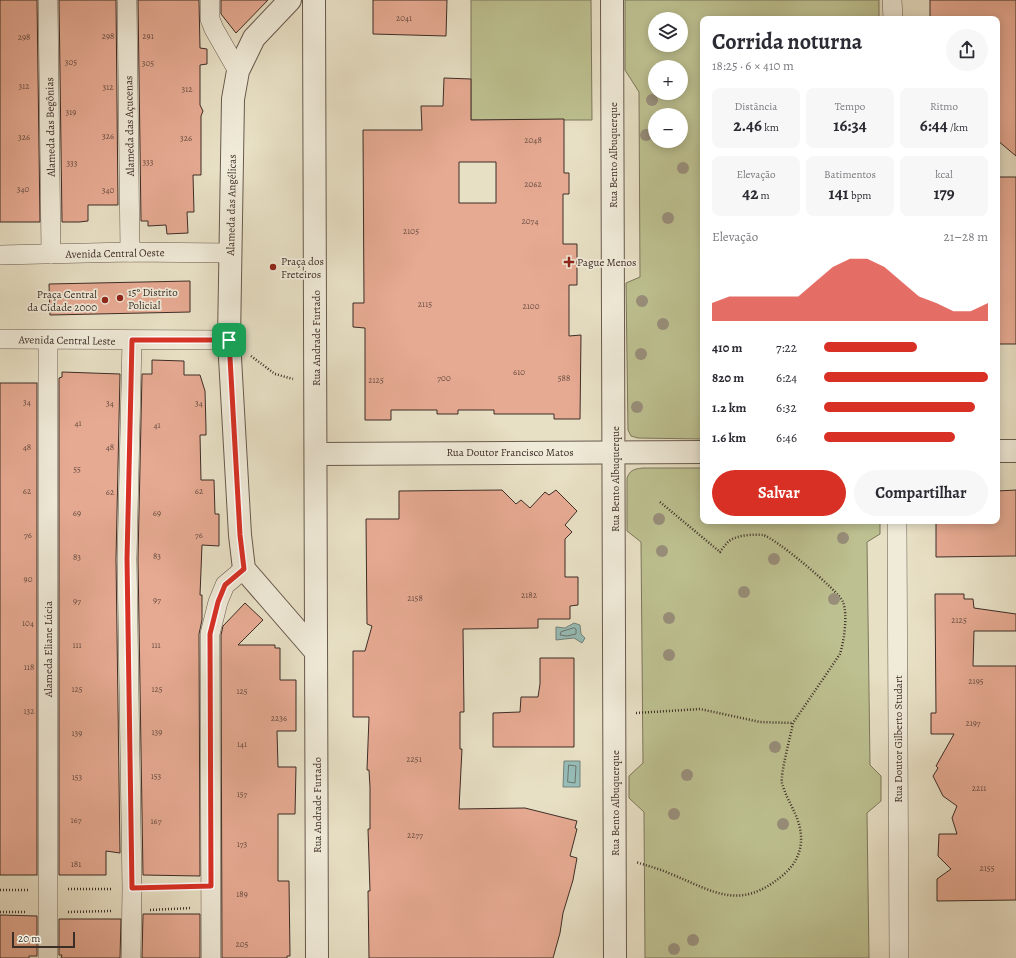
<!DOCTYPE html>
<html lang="pt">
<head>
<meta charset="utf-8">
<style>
	:root { --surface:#fff; --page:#f7f7f7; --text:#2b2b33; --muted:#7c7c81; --accent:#d93025 }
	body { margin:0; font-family:Alegreya,serif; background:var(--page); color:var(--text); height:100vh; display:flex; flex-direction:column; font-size:15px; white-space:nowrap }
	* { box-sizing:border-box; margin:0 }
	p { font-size:13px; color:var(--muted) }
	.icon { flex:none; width:22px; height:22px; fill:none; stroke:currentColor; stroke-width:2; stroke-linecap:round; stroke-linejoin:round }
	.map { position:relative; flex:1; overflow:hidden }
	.drawer { position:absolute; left:700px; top:16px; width:300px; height:508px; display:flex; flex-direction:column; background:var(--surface); border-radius:8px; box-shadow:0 2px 10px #0003 }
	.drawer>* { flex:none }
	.controls { position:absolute; left:648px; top:12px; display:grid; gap:8px }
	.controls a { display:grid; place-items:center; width:40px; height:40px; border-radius:50%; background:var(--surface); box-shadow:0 2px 10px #0003; font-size:20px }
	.scale { position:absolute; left:12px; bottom:10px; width:63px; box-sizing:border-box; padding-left:4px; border:2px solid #3d2d27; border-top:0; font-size:11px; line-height:14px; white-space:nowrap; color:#3d2d27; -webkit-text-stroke:3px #f0ebd9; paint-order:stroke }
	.pin { position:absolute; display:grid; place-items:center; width:34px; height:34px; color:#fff; margin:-17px; border-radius:8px; box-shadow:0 2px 6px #0006 }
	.round { display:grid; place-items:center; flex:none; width:42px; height:42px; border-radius:21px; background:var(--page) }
	.summary { display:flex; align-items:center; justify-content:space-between; height:68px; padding:0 12px }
	h1 { font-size:22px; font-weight:600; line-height:30px }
	.figures { display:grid; grid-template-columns:repeat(3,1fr); gap:6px; height:68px; padding:4px 12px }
	.figures div { display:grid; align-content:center; border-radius:8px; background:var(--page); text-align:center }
	.figures b { font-size:17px; font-weight:600 }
	.figures small { font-size:11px; font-weight:400 }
	.figures p { font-size:11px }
	.chart { height:112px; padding:8px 12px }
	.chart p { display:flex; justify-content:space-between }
	.chart svg { width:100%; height:72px; margin-top:4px; fill:var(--accent); opacity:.7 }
	.primary-button { display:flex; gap:8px; margin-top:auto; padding:8px 12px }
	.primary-button a { flex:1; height:46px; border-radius:24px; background:var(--accent); color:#fff; font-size:16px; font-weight:600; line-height:46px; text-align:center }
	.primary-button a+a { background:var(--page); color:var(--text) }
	ul { padding:0 12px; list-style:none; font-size:13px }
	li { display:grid; grid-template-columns:64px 48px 1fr; align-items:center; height:30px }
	li i { height:10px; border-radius:5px; background:var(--accent) }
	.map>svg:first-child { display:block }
</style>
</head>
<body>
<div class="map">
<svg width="1016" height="958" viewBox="0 0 1016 958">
	<rect width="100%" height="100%" fill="#e8e0c5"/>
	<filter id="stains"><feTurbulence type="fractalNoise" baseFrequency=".005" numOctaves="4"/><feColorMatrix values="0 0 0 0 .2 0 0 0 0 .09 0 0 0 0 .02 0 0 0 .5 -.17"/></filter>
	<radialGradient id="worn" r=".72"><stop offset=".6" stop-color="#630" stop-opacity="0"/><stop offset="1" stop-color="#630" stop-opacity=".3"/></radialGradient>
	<g fill="#bdc090" stroke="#7d765c" fill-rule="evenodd">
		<path d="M471,0H591L592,120H471Z"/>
		<path d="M625,0H879V19H703V439L638,438L631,436L628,430L626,283L640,277L639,92L625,70ZM655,19H681V45H655ZM655,67H681V93H655ZM655,115H681V141H655Z"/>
		<path d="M643,468H703V521H880V534L867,542L870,765L881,776V801L867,813L869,958H645L644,812L629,798V776L643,763L641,542L627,531V478C630,470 634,469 643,468Z"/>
	</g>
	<g fill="#97bdb7" stroke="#73837d">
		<path d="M574,623L580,625L581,634L585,638L582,643L574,638L556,640V627L565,628Z"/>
		<path d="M564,761H580V787H563Z"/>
	</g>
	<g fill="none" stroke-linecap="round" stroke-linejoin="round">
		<g stroke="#6a756f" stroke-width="1">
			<path d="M574,628L576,629V634L567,636L560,635L561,632Z"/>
			<path d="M569,765L576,766L575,783L568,782Z"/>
		</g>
	</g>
	<g fill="#e6aa92" stroke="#3d2d27" fill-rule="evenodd">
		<path d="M0,0H37L40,222H0Z"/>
		<path d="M59,0H116L118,205H88V221L79,222H62Z"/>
		<path d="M138,0H199L200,48L207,49V64L200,65V105L203,111L201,116V175H193L194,212H187L188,233L167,234L166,225L148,226V221H141Z"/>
		<path d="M221,0H268L236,33L221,14Z"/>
		<path d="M373,0H447L446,36L373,34Z"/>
		<path d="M930,0H1016V156L997,140V19H930Z"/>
		<path d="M444,78L471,79V120L564,119V173H569V194H563V244H577V285H569V336L581,335L580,419H554V414H494V410H458V414H437V410H391V420H365V328L353,327V303H364L363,130H422L421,106H443ZM459,162H496V203H459Z"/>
		<rect x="997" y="177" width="19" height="167"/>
		<path d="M190,281V312L50,315L49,284Z"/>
		<path d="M152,360L184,361V375H200L205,391L206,428V435H200L201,480H214L215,514H219V546L202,545L200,595H202V620L199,634L200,876L143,875L138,559L142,374H152Z"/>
		<path d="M62,372L120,374L116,559L120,853L106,851V875H59V378L62,377Z"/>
		<rect x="0" y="383" width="37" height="492"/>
		<path d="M502,490L516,504L521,500L530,508L545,492L549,495L556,490L577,511L565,525L572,532L565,539V577H578V605L570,606V619H538V628L463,629L464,712H460V749H462L459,809L525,808L577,821L575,828L577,829L570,856L577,858L573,880L563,913L560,933L553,958H369L368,891H370L368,829H370V787L369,770H367L369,717H353V651H365L372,626L367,624L366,519H399V491Z"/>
		<path d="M1016,490V556L936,557V521H997V491Z"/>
		<path d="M935,594H964V599H973L974,608L1016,614V631H974L973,666H1016V900L937,901V879L951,869L938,856L939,834H957L952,818L957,806L943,796L933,776L938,768L936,766L954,734H931V713H936Z"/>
		<path d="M245,603L263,620L238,645H275V648H280V680H296V731H277L278,767H296L295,814H278V881H289L290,956H287V958H222L221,635L223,626Z"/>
		<path d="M540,658H574V747H493V713L520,712L521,697H538L540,684Z"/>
		<path d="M143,914H200V958H142Z"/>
		<path d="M0,915L37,916V956H29V958H0Z"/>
		<path d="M59,919H121L120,958H61L62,955H59Z"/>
	</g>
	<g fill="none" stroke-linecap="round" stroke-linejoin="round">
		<defs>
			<g id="minor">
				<path d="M48,0L51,254"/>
				<path d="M127,0L130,252"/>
				<path d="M210,0V19L214,29L238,71"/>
				<path d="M892,0L893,19"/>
				<path d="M0,255L130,252L230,253"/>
				<path d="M0,339L229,340"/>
				<path d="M897,521L899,958"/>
				<path d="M48,958V340"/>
				<path d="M131,958L132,888L127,559L132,340"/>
				<path d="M211,958L210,634L218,602L225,585L244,569"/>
			</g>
			<g id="tertiary">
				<path d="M290,0L254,38L238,71L233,99L229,340L240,535L244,569L316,652"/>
				<path d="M314,0L317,958"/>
				<path d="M612,0L615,958"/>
				<path d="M997,451H1016"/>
				<path d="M316,454L703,452"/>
			</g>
		</defs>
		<use href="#minor" stroke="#685a4e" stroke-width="20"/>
		<use href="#tertiary" stroke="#685a4e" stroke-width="24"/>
		<g stroke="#3d2d27" stroke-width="2.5" stroke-dasharray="1 2" stroke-linecap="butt">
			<path d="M251,356L275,374L293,379"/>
			<path d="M660,502L720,552C722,549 725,545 728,542C735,535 754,534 763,535C774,537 839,591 843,602C848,615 844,641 840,654L793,723"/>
			<path d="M636,713L700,709L760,722L793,723C791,734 780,775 782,783C787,802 800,816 801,836C802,853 794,866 782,876C739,911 715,892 671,874C660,869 648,866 636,862"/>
			<path d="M152,888L191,887"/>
			<path d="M68,889H113"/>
			<path d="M0,890H29"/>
			<path d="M150,910L191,908"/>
			<path d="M0,912H27"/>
			<path d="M68,912L111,911"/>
		</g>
		<use href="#minor" stroke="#f0ebd9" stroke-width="19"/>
		<use href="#tertiary" stroke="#f0ebd9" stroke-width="22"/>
	</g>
	<g fill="#988e7a">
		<circle cx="652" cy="100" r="6"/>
		<circle cx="646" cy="135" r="6"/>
		<circle cx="683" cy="168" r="6"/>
		<circle cx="668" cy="218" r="6"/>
		<circle cx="642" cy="301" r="6"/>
		<circle cx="663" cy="324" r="6"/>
		<circle cx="641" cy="354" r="6"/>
		<circle cx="637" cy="407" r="6"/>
		<circle cx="659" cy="519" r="6"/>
		<circle cx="843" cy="538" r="6"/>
		<circle cx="662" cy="551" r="6"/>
		<circle cx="774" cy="559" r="6"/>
		<circle cx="744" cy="592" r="6"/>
		<circle cx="834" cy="599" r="6"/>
		<circle cx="669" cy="618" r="6"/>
		<circle cx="669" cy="655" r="6"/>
		<circle cx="775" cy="747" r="6"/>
		<circle cx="687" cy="775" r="6"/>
		<circle cx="674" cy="814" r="6"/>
		<circle cx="783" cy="824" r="6"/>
		<circle cx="693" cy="940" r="6"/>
		<circle cx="674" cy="949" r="6"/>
	</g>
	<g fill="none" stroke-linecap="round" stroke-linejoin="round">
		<defs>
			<path id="route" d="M132,340H229L240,535L244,569L225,585L218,602L210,634L211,886L132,888L127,559Z"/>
		</defs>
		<use href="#route" stroke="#fff" stroke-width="8"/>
		<use href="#route" stroke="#d93025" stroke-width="5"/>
	</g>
	<g fill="#8f2418" stroke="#f0ebd9" stroke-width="1.5">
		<path d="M567 256h4v4h4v4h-4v4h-4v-4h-4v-4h4z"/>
		<circle cx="273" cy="267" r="4"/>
		<circle cx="120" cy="298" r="4"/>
		<circle cx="105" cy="300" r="4"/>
	</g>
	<g text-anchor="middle" stroke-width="3.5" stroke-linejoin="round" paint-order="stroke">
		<g font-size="9" fill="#674c42">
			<text x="404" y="21">2041</text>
			<text x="108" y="39">298</text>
			<text x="148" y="39">291</text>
			<text x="24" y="40">298</text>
			<text x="71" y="65">305</text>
			<text x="148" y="66">305</text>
			<text x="24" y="89">312</text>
			<text x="108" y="90">312</text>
			<text x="187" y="92">312</text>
			<text x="71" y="115">319</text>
			<text x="108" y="139">326</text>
			<text x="24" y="140">326</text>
			<text x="186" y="141">326</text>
			<text x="533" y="143">2048</text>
			<text x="148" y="165">333</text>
			<text x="72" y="166">333</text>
			<text x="533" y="187">2062</text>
			<text x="23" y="192">340</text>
			<text x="108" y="193">340</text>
			<text x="530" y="224">2074</text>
			<text x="411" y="234">2105</text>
			<text x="425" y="307">2115</text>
			<text x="531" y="309">2100</text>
			<text x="519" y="375">610</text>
			<text x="444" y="381">700</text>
			<text x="564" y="381">588</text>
			<text x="376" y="383">2125</text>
			<text x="27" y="405">34</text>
			<text x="110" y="406">34</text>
			<text x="199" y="406">34</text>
			<text x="78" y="426">41</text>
			<text x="157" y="428">41</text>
			<text x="27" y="450">48</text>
			<text x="110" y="450">48</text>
			<text x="77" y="472">55</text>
			<text x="27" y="494">62</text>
			<text x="199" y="494">62</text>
			<text x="110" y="495">62</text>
			<text x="77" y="516">69</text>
			<text x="157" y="516">69</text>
			<text x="28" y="538">76</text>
			<text x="199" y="538">76</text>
			<text x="157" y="559">83</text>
			<text x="77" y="560">83</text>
			<text x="28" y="582">90</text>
			<text x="529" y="598">2182</text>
			<text x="415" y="601">2158</text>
			<text x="157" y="603">97</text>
			<text x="77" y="604">97</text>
			<text x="959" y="623">2125</text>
			<text x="28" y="626">104</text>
			<text x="77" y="648">111</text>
			<text x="156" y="648">111</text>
			<text x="29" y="670">118</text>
			<text x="976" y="684">2195</text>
			<text x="77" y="692">125</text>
			<text x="157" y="692">125</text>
			<text x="242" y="694">125</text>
			<text x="29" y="714">132</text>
			<text x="279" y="721">2236</text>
			<text x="973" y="726">2197</text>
			<text x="157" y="735">139</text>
			<text x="77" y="736">139</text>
			<text x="242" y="747">141</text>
			<text x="414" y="762">2251</text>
			<text x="156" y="779">153</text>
			<text x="77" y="780">153</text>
			<text x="979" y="791">2211</text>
			<text x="242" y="797">157</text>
			<text x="76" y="823">167</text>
			<text x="156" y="824">167</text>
			<text x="415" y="838">2277</text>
			<text x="242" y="847">173</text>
			<text x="76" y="867">181</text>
			<text x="987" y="871">2155</text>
			<text x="242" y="897">189</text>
			<text x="242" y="947">205</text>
		</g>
		<g font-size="11" fill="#3d2d27" stroke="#f0ebd9">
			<text transform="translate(129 126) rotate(-91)" y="4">Alameda das Açucenas</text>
			<text transform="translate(50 127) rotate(-91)" y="4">Alameda das Begônias</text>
			<text transform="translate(613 155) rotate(-90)" y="4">Rua Bento Albuquerque</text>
			<text transform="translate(231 205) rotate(-89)" y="4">Alameda das Angélicas</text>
			<text transform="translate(115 253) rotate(-1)" y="4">Avenida Central Oeste</text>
			<text transform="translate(316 338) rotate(-90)" y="4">Rua Andrade Furtado</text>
			<text transform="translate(67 340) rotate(1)" y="4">Avenida Central Leste</text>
			<text x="510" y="456">Rua Doutor Francisco Matos</text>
			<text transform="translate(615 479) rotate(-90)" y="4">Rua Bento Albuquerque</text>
			<text transform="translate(48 649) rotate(-90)" y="4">Alameda Eliane Lúcia</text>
			<text transform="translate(898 739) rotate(-90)" y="4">Rua Doutor Gilberto Studart</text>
			<text transform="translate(615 803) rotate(-90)" y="4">Rua Bento Albuquerque</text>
			<text transform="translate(317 805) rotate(-90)" y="4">Rua Andrade Furtado</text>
		</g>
		<g font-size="11" fill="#3d2d27" stroke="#f0ebd9" text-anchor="start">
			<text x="281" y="265">Praça dos<tspan x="281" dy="13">Freteiros</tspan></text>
			<text x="577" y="266">Pague Menos</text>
			<text x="128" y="296">15º Distrito<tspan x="128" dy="13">Policial</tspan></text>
			<text x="97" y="298" text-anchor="end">Praça Central<tspan x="97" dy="13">da Cidade 2000</tspan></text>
		</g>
	</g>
	<rect width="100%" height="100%" filter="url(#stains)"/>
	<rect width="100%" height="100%" fill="url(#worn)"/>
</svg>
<div class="controls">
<a><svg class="icon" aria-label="layers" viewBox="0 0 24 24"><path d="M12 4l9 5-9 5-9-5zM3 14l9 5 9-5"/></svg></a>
<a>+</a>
<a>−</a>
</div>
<div class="scale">20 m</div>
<div class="pin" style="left:229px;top:340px;background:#1e9e55"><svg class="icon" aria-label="arrive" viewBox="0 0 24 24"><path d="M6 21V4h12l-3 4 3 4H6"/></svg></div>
<section class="drawer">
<div class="summary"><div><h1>Corrida noturna</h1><p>18:25 · 6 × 410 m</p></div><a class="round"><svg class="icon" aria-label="share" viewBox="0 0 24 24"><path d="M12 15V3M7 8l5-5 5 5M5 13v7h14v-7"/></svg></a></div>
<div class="figures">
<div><p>Distância</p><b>2.46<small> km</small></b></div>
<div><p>Tempo</p><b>16:34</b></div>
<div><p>Ritmo</p><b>6:44<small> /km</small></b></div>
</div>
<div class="figures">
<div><p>Elevação</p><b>42<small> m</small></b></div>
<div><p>Batimentos</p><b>141<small> bpm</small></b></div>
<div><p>kcal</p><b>179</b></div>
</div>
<div class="chart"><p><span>Elevação</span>21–28 m</p>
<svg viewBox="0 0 160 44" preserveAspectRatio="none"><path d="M0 44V33L10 29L20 29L30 29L40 29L50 29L60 20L70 11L80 6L90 6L100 11L110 20L120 29L130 33L140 38L150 38L160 33V44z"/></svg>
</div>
<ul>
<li><b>410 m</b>7:22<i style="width:57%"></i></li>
<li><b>820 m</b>6:24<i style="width:100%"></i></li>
<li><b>1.2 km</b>6:32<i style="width:92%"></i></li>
<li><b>1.6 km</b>6:46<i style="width:80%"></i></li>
</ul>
<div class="primary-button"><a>Salvar</a><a>Compartilhar</a></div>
</section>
</div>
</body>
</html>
